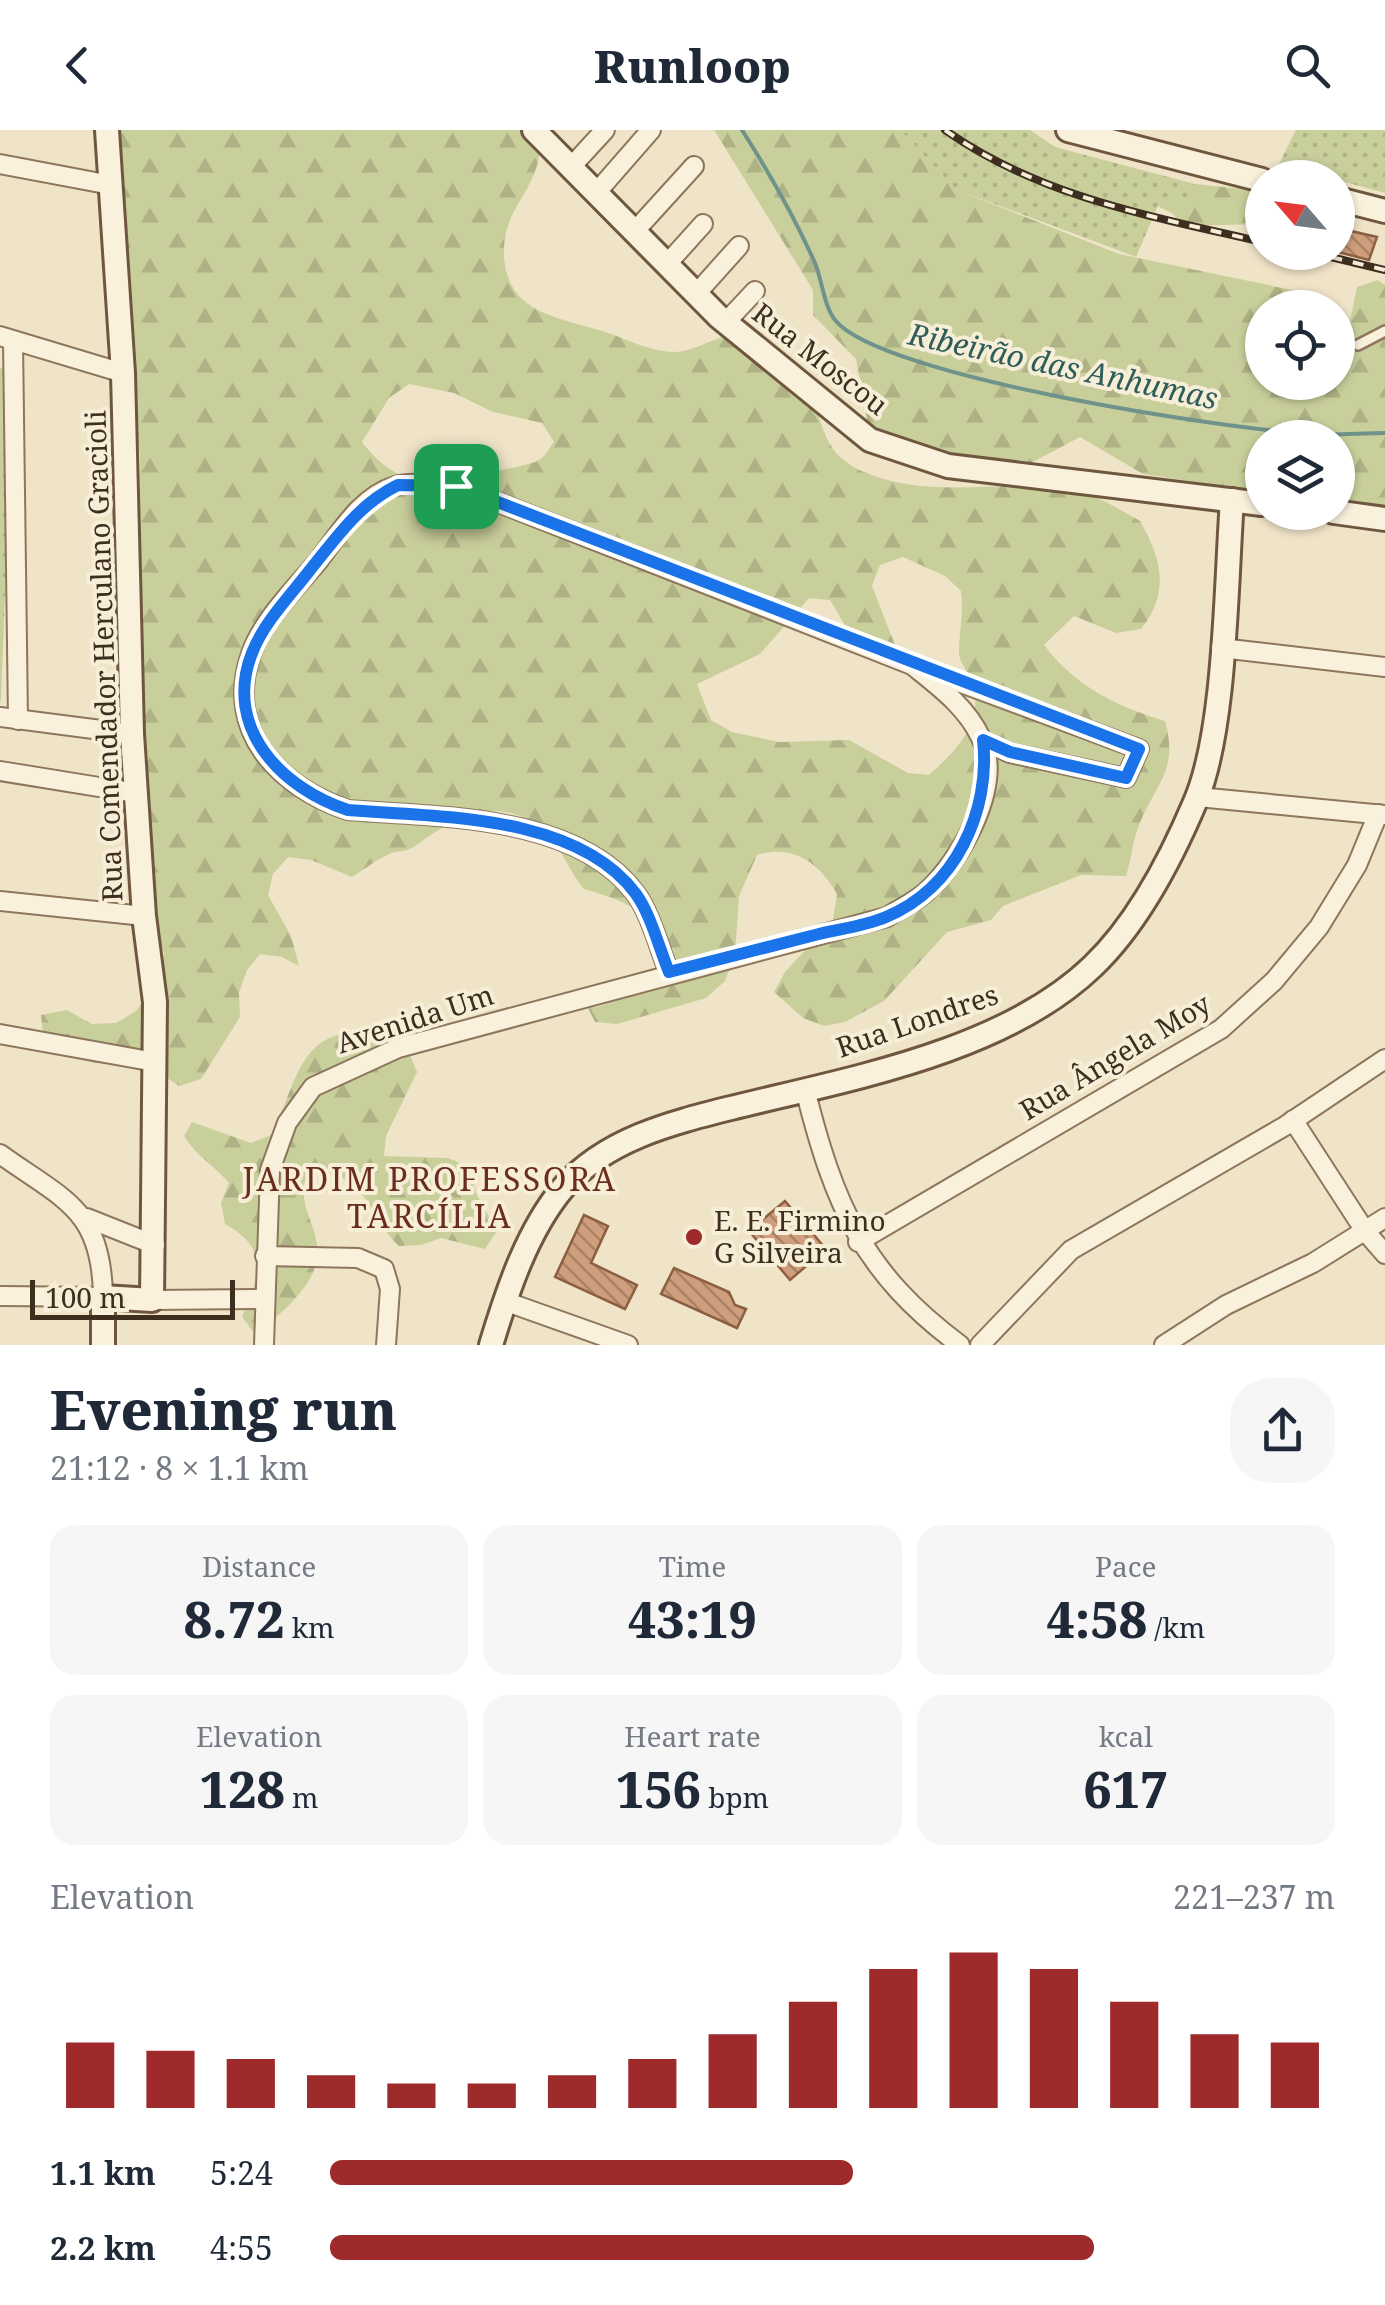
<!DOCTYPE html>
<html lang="en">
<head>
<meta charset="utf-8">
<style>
	:root { --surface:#fff; --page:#f6f6f7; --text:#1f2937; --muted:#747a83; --accent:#9e2a2b }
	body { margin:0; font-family:"Noto Serif",serif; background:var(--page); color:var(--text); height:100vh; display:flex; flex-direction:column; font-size:38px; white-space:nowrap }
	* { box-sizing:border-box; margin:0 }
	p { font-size:32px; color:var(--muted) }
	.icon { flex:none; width:55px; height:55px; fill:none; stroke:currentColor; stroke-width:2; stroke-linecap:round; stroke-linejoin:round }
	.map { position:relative; height:1215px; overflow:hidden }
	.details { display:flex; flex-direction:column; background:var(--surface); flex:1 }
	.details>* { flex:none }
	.needle { width:65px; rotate:298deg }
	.fabs { position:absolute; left:1245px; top:30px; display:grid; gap:20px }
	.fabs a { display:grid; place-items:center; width:110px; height:110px; border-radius:50%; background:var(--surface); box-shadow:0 2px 8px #0004; font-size:50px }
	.scale { position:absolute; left:30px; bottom:25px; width:205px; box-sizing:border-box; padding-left:10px; border:5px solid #3d2e20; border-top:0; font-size:28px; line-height:35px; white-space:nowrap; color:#3d2e20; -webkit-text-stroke:8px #f7eed8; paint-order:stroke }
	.pin { position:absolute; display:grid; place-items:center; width:85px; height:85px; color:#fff; margin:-42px; border-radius:20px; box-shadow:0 5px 15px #0006 }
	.round { display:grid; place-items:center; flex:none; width:105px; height:105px; border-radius:40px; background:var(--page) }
	.summary { display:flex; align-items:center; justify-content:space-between; height:170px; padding:0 50px }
	h1 { font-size:55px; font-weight:800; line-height:75px }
	.metrics { display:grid; grid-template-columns:repeat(3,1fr); gap:15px; height:170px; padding:10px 50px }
	.metrics div { display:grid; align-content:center; border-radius:25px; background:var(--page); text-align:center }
	.metrics b { font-size:50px; font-weight:800 }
	.metrics small { font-size:28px; font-weight:400 }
	.metrics p { font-size:28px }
	.chart { height:280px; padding:20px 50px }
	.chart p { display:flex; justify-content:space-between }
	.chart svg { width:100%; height:180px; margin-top:10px; stroke:var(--accent); stroke-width:6 }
	ul { padding:0 50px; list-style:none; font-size:32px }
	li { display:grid; grid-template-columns:160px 120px 1fr; align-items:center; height:75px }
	li i { height:25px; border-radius:12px; background:var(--accent) }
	header { display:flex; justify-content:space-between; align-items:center; height:130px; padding:0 50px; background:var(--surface); font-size:45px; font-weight:800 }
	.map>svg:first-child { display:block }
</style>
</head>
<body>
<header><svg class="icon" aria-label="back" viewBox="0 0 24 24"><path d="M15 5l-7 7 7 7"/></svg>Runloop<svg class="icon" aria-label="search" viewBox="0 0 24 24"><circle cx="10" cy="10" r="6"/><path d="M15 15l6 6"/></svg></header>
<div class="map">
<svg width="1385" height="1215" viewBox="0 0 1385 1215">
	<defs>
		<pattern id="green-dots" width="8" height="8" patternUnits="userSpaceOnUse" patternTransform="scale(2.5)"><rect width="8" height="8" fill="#c9cf9b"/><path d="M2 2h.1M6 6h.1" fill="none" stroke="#aeb285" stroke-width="1.8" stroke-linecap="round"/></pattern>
		<pattern id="forest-firs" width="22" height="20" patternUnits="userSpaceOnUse" patternTransform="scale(2.5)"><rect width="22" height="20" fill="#c9cf9b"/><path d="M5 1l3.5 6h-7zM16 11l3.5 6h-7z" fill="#aeb285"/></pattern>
		<pattern id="building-back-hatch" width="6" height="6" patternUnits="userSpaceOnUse" patternTransform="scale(2.5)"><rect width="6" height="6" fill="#cf9f7d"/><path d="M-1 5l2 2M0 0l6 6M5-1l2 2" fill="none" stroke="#a98266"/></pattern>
	</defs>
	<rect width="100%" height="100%" fill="#f0e4c8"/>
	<g fill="url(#green-dots)">
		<path d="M900,0H1030L1055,17L1195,54L1186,68L1158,76L1136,127L957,60Z"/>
		<path d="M1296,0H1385V63L1279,34Z"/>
		<path d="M0,238L13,242L1,571H0Z"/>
	</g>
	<g fill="url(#forest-firs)" fill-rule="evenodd">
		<path d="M101,0H527L540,11C542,56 505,76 504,117C502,183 555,186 602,201C628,209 647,221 675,222C690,222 711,210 726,206C749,221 784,236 803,257C828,285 814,320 864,342C934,372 1006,346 1077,362C1100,366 1120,380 1140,391C1162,429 1170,463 1141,499L1116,503L1074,486L1044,515C1076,557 1116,576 1165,591C1180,644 1152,656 1137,701C1132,715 1131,731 1126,746L1081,745L1003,776L991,790L947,802L884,871L845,892L824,896L803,888L774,862L785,842L833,790L837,764C819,733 794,714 757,725L739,766L735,824L725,851L706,868L617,894L595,892L588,878C619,877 653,844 674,821C644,780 632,773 584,759C570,743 564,723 550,708C506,660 456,685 414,717C407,721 400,721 392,723C378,728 365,739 352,747L311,730L288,727L273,744L268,765L291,806L299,836L282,827L260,824L247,840L239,863L240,887L201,949L179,956L142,931C103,938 78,933 44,914L41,885L67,880L92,894L116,893L136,881L162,844L164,822L142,777L140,325ZM409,254L454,263L493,282L542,293L554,312C549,318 545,327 539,330C528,338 426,353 413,349C391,344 375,329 362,312L389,268ZM903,427L945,446L961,461C964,483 959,502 959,524C960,534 969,542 972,552C985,592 957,620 929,645L908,643L849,610L779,612L732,602L711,590L697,554L760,524L809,468L830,470L862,524L881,535L895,515L872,456L880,435Z"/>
		<path d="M714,0H900L957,60L1119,124L1321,166L1317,177L1262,178V252H1338V221H1344L1357,157L1378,150L1385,155V377L1338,371V308H1262V362L1143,344L1080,307L1031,333L947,326L868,295L856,229L813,185V160Z"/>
		<path d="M1195,54L1262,61V94L1182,96L1173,84L1158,76L1166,69L1186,68Z"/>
		<path d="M342,904L409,923L417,942L386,1006L384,1026L448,1028L468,1036L477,1065L497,1101L485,1119L441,1108L421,1115L399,1116C366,1084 371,1050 320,1041L304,1053C301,1078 314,1092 317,1115C323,1151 280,1185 255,1204L242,1187C259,1145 271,1120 225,1094L221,1073L229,1053C214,1035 196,1026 184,1006L192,992L251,1013L271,1005C292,968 296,913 342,904Z"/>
	</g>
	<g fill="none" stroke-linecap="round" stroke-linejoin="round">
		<path stroke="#6f938a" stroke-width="4" d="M742,0C770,44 794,86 815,133C822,150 824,176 835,190C880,247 1234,301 1317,304C1339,305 1362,303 1385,303"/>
	</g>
	<g fill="url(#building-back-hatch)" stroke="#8d5f41" stroke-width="2.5">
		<path d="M1338,98L1377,107L1369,130L1338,122Z"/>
		<path d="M785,1071L826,1119L790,1150L749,1101Z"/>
		<path d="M584,1085L608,1096L591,1133L637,1155L625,1179L555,1147Z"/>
		<path d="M674,1138L729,1162L735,1175L746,1179L737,1198L661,1164Z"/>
	</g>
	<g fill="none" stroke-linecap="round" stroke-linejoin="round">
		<defs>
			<path id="lane" d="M1358,215L1385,201"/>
			<g id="street">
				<path d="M0,34L111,55"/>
				<path d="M571,37L605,0"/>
				<path d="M596,63L651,0"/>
				<path d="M634,102L694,36"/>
				<path d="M667,134L703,94"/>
				<path d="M696,164L739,116"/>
				<path d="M725,193L755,161"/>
				<path d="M0,206L123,243"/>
				<path d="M13,211L18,590"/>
				<path d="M1221,518L1385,537"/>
				<path d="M926,540L1139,619L1126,648L1010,623L983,611"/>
				<path d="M0,587L132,604"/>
				<path d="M0,641L136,663"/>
				<path d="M1198,667L1385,685"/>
				<path d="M0,771L144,786"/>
				<path d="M0,904L155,932"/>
				<path d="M805,959C834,1075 863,1143 960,1215"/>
				<path d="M1293,990L1365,1101L1385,1124"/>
				<path d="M0,1024C64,1070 102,1079 103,1167L0,1166"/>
				<path d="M87,1088L155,1115"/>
				<path d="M858,1112L1221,899L1274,851L1319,797L1357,735L1378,684"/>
				<path d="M265,1126L358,1128L384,1139L390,1159L386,1215"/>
				<path d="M152,1170L262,1169"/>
				<path d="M504,1171L628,1215"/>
				<path d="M264,1215L270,1040L287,993L313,957L398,918L887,787C899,779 915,772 926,762C961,730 1004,655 981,608C966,576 938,556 912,535L456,356C438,356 412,351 395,356C360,367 340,403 319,430C296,458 263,489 251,524C224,601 279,657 348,680C438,687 577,684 636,764C651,785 659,818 669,842"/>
				<path d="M980,1215L1071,1120L1285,996L1385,929"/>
				<path d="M1164,1215L1226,1175L1313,1133L1385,1088"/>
			</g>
			<g id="secondary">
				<path d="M534,0L719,187L870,310L948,336L1262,374"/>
				<path d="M1068,0L1262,50"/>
				<path d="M1338,69L1385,81"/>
				<path d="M1334,382L1385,389"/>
				<path d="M103,1215V1167L152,1170L155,872L144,786L132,604L123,243L107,0"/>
				<path d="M491,1215C507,1162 527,1101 563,1058C606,1009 671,993 731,978C848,949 1004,922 1093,836C1138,793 1172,727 1196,670C1226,598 1226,451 1232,370"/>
			</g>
		</defs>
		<use href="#lane" stroke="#8d765c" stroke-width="14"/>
		<use href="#street" stroke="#8d765c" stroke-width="22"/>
		<use href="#secondary" stroke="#6f573f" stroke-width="28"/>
		<use href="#lane" stroke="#faf1dc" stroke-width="9"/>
		<use href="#street" stroke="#faf1dc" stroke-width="18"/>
		<use href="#secondary" stroke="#faf1dc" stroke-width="22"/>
		<defs>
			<g id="rail">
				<path d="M945,0C1040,67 1151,86 1262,112"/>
				<path d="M1310,122L1385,140"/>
			</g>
		</defs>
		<use href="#rail" stroke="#3d2e20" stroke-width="8"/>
		<use href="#rail" stroke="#f7eed8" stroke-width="4" stroke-dasharray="11" stroke-linecap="butt"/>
	</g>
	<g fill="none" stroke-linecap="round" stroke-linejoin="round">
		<defs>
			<path id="route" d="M398,355L456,356L1139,619L1126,648L1010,622L983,610C991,681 955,759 886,787C865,796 840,799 819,804C769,817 719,829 669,842C659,818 651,785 636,764C577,684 438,687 348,680C281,658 223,598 252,523C264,492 290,466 310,440C337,407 359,374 398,355Z"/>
		</defs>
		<use href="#route" stroke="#fff" stroke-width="20"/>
		<use href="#route" stroke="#1a73e8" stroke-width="12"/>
	</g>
	<circle fill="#9e2a2b" stroke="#f7eed8" stroke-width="4" cx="694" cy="1107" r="10"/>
	<g text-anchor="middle" stroke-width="8" stroke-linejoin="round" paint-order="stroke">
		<g font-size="28" fill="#3d2e20" stroke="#f7eed8">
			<text transform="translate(820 229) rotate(38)" y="10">Rua Moscou</text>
			<text transform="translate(104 526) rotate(-92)" y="10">Rua Comendador Herculano Gracioli</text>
			<text transform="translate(415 889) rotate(-18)" y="10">Avenida Um</text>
			<text transform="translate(917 891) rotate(-19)" y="10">Rua Londres</text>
			<text transform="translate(1115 927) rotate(-31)" y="10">Rua Ângela Moy</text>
		</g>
		<g font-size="28" fill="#3d2e20" stroke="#f7eed8" text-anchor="start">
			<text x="714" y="1101">E. E. Firmino<tspan x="714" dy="32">G Silveira</tspan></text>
		</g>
		<g font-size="30" font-style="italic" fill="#2f5d5a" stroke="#f7eed8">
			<text transform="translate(1063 237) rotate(12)" y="10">Ribeirão das Anhumas</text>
		</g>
		<g font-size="32" letter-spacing="2.5" fill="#6b2e1e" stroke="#f7eed8">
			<text x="430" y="1061">JARDIM PROFESSORA<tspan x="430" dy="37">TARCÍLIA</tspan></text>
		</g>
	</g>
</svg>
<div class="fabs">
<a><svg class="needle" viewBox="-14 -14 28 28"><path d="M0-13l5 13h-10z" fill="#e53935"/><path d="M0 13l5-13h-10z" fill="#747a83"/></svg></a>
<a><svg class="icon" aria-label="locate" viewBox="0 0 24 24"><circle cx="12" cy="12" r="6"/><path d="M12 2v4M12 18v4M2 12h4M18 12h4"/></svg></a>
<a><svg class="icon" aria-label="layers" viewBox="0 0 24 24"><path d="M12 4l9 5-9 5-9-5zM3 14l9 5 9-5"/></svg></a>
</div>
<div class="scale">100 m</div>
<div class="pin" style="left:456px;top:356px;background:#1e9e55"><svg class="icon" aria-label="arrive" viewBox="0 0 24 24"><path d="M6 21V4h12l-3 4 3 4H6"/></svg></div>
</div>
<section class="details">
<div class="summary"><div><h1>Evening run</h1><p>21:12 · 8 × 1.1 km</p></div><a class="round"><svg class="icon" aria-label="share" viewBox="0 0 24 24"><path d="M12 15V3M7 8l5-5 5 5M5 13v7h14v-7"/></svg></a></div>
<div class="metrics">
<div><p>Distance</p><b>8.72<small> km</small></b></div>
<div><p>Time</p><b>43:19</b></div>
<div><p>Pace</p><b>4:58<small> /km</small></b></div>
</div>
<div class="metrics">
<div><p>Elevation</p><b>128<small> m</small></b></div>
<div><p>Heart rate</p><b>156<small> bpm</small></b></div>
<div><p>kcal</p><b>617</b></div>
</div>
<div class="chart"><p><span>Elevation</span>221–237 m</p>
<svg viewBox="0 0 160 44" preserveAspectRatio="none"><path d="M5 44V28M15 44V30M25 44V32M35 44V36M45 44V38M55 44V38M65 44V36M75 44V32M85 44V26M95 44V18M105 44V10M115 44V6M125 44V10M135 44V18M145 44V26M155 44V28"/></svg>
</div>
<ul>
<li><b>1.1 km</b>5:24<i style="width:52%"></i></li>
<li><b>2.2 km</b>4:55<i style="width:76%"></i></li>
</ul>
</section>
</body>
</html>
